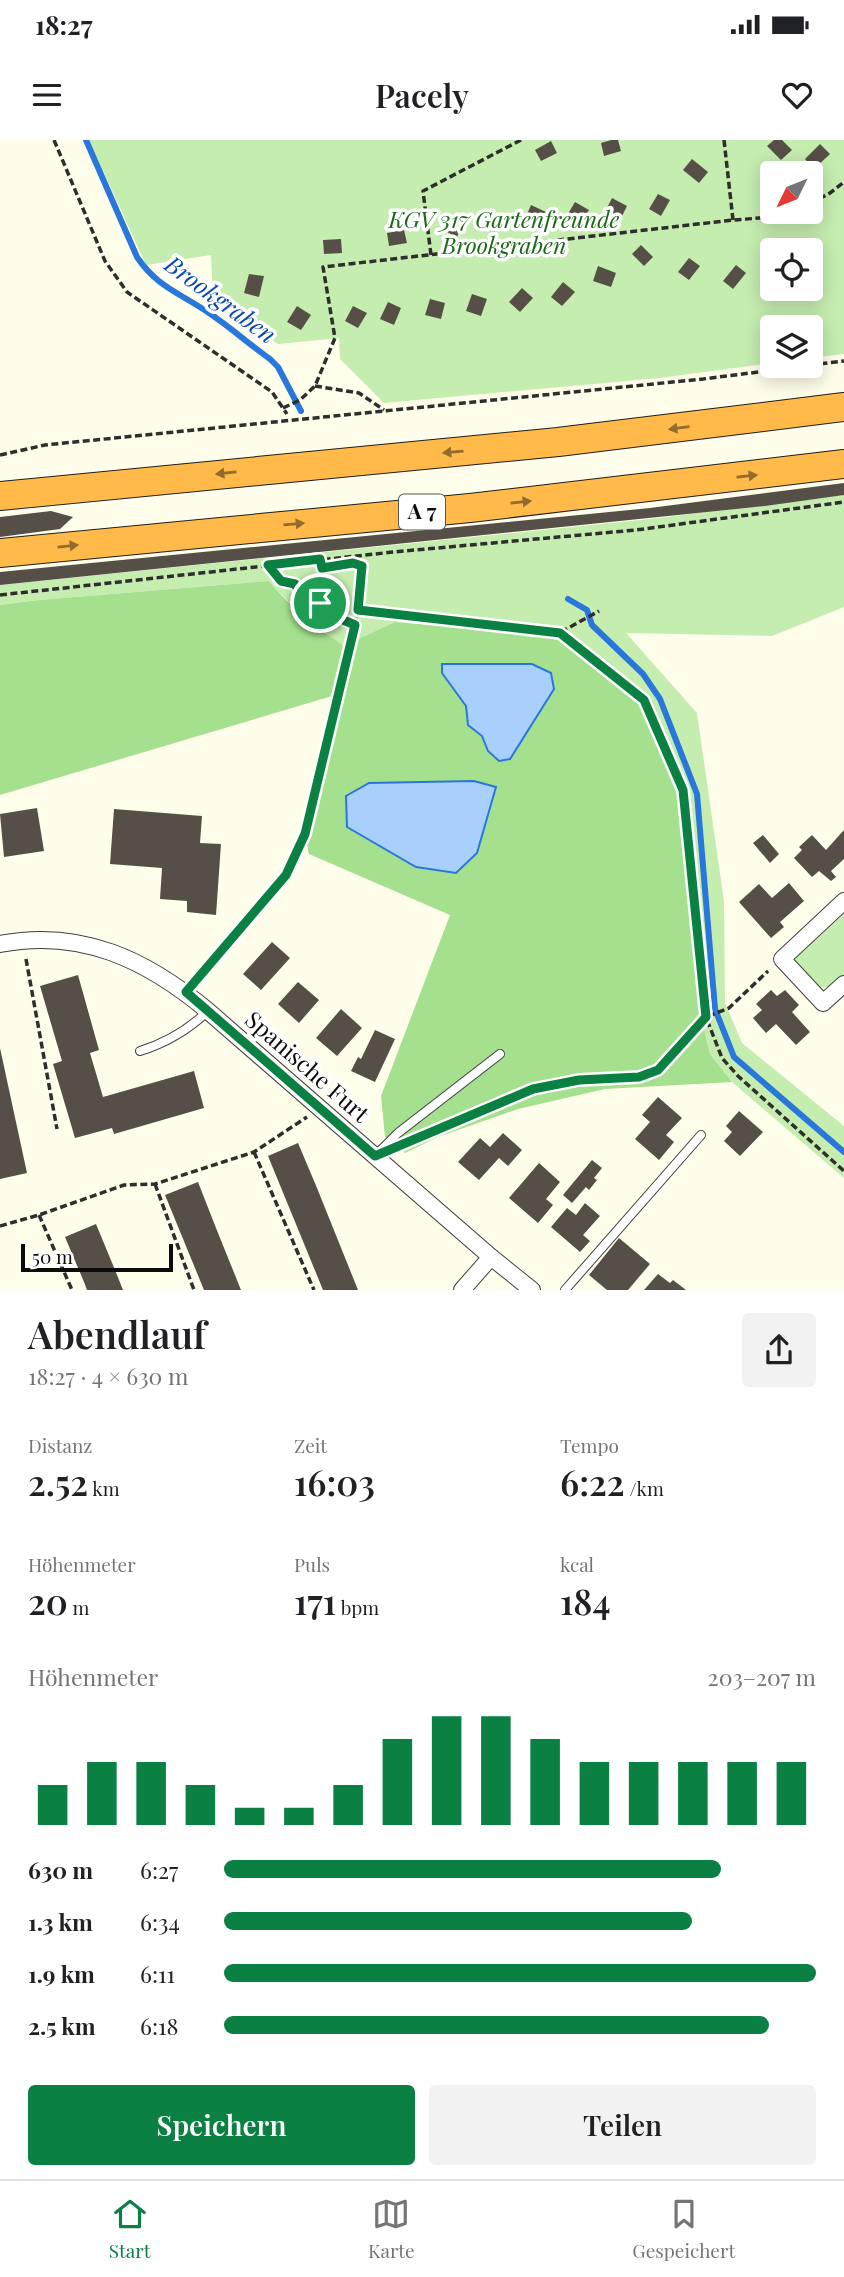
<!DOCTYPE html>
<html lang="de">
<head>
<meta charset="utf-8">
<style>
	:root { --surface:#fff; --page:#f2f2f2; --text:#202124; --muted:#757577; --line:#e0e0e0; --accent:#0b8043 }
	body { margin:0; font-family:"Playfair Display",serif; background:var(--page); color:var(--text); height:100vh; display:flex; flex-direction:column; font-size:26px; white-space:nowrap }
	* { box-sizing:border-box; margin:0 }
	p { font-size:23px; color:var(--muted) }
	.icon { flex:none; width:38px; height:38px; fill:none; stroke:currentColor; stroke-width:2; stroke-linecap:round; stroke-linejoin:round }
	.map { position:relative; height:1150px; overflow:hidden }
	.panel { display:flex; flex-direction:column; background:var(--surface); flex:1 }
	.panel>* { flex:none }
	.needle { width:46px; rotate:227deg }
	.fabs { position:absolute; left:760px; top:21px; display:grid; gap:14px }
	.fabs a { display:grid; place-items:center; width:63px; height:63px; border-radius:7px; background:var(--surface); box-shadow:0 4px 18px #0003; font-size:35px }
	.scale { position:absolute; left:21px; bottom:18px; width:152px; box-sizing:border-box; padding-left:7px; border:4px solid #0c0c0c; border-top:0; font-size:19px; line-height:24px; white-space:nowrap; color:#0c0c0c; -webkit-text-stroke:5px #fff; paint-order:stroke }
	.pin { position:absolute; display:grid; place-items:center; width:60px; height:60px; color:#fff; margin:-30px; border:4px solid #fff; border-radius:50%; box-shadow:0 2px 7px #0007 }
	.round { display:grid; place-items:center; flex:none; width:74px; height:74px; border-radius:7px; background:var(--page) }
	.headline { display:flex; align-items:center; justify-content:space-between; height:119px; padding:0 28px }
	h1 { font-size:38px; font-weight:600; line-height:52px }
	.stats { display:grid; grid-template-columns:repeat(3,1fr); gap:10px; height:119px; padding:7px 28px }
	.stats div { display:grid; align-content:center }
	.stats b { font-size:35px; font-weight:600 }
	.stats small { font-size:19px; font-weight:400 }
	.stats p { font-size:19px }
	.chart { height:196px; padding:14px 28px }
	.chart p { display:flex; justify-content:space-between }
	.chart svg { width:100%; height:126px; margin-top:7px; stroke:var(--accent); stroke-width:6 }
	.button { display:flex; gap:14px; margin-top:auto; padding:14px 28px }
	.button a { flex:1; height:80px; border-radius:7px; background:var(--accent); color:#fff; font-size:28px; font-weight:600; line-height:80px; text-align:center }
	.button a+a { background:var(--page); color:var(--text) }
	ul { padding:0 28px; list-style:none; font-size:23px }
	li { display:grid; grid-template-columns:112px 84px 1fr; align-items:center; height:52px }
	li i { height:18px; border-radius:9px; background:var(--accent) }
	.status { display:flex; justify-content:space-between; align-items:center; height:49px; padding:0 35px; background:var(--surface); direction:ltr }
	.status svg { height:19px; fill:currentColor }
	header { display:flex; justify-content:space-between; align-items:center; height:91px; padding:0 28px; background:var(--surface); font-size:32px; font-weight:600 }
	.tabs { display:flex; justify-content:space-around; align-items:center; height:98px; border-top:2px solid var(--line); background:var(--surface); font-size:19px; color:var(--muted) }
	.tabs a { display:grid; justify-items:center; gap:4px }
	.tabs .selected { color:var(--accent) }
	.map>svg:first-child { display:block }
</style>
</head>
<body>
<div class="status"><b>18:27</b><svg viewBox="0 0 49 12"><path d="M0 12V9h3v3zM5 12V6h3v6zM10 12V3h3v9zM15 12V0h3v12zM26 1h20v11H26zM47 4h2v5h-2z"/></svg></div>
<header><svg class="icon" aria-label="menu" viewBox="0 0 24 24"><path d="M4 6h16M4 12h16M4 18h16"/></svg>Pacely<svg class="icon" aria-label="heart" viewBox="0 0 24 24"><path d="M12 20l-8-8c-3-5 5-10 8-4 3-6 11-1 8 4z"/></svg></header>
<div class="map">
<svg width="844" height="1150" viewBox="0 0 844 1150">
	<rect width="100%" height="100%" fill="#fffeeb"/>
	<g fill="#c6edb0" fill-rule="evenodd">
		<path d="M89,0H844V214L810,218V187H772V223L660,238L384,263L340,219L339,198L278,204L213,159L211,115L146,125ZM772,33H810V72H772ZM772,110H810V149H772Z"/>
		<path d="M844,355V467L772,496L626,493L697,573L724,761L725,863L742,903L844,986V1038L732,942L710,914L702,880L688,649L653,561L569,496L560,492L395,482L343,506C316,487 291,466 269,441L39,460L0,465V445L650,379Z"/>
		<path d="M844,768V836L832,847H820L791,818Z"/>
	</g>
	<path fill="#a5e08e" d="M269,441C284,459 301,475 320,489C328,496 336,499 343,506L395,482L569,496L653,561L688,649L702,880L710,914L732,942L605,949L518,969L438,997L405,1013L385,997L381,956L450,775L309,714L305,694L339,554L0,655V465L39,460Z"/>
	<g fill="#a9d0fc" stroke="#2977db" stroke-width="2">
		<path d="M442,524H532L551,533L554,549L510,619L499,621L488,611L482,596L468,585L466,566L442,533Z"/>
		<path d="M474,641L496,647L477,713L456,733L416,727L347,687L346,656L369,643Z"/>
	</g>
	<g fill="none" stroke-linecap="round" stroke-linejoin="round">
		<g stroke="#2977db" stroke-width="6">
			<path d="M86,0L137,117C157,147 180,153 209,173C230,187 249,204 270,219L278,227L301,271"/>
			<path d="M568,459L587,470L592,485L643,534L660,559L697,654L715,869L734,917L844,1012"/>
		</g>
	</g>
	<g fill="#564f47">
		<path d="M611,0H618L621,11L604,16L601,3Z"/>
		<path d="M774,0H782L792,10L781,20L767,6Z"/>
		<path d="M551,1L557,13L541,21L535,10Z"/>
		<path d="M820,4L830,14L814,29L805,19Z"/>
		<path d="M692,19L708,32L699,43L683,30Z"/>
		<path d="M658,54L670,60L661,76L649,69Z"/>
		<path d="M612,58L627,66L621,78L606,70Z"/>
		<path d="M575,62L589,70L580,85L566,77Z"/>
		<path d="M531,65L546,72L538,87L524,81Z"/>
		<path d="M487,71L500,75L495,92L482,88Z"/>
		<path d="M451,75L464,81L457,97L443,90Z"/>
		<path d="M404,90L407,103L389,106L387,93Z"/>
		<path d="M341,99L342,113L324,114L323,100Z"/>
		<path d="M641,105L653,117L644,126L632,114Z"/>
		<path d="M689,118L700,126L689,140L678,132Z"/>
		<path d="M736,125L746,133L733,149L723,141Z"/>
		<path d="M598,126L616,133L611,147L593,141Z"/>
		<path d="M249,134L264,136L259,157L244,153Z"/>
		<path d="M563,142L575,152L562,166L551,157Z"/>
		<path d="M522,148L533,158L520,172L509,162Z"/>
		<path d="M472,154L487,159L481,176L466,171Z"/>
		<path d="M430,159L445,163L441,179L425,175Z"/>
		<path d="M388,162L401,168L394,185L380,179Z"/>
		<path d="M297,166L311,175L301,190L287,182Z"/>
		<path d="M353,166L367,173L358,188L345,181Z"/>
		<path d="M844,343V355L765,366L0,445V432L650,368Z"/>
		<path d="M51,371L73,377L60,389L0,397V377Z"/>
		<path d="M37,668L44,711L4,717L0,674Z"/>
		<path d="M114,669L202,676L200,703L221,704L216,775L187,772V761L160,759L162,728L110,724Z"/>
		<path d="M844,690V719L831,731L836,737L831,741L819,731L812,737L794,718L802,710L799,707L812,695L826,710Z"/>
		<path d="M763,695L779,714L770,723L753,703Z"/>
		<path d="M789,743L804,761L780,782L784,787L771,798L739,762L759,744L772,758Z"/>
		<path d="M272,802L290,818L261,850L243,834Z"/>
		<path d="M78,835L99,910L90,913L103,957L194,931L204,968L114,994L112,988L75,998L53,924L62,921L40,846Z"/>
		<path d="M298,842L319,860L299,883L278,864Z"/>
		<path d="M771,850L777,856L785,850L799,865L792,872L810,892L796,905L776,884L766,893L753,878L762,870L756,864Z"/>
		<path d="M341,869L362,888L337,916L316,898Z"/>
		<path d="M375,890L395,899L375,942L351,931L358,917L361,919Z"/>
		<path d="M0,908L27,1033L0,1039Z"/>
		<path d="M658,957L682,978L666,995L674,1002L659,1020L635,999L650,982L642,975Z"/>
		<path d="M739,971L763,992L740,1016L724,1001L732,992L726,986Z"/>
		<path d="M503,993L522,1010L508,1026L499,1018L479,1040L458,1022L480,998L490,1007Z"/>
		<path d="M298,1003L317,1048L358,1150H323L268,1016Z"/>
		<path d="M592,1020L602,1028L594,1038L597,1040L589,1050L586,1047L572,1063L563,1055Z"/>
		<path d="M539,1023L560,1042L546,1059L553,1065L538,1083L509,1058Z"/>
		<path d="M198,1042L216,1088L241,1150H204L165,1055Z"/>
		<path d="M585,1063L600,1076L583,1095L590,1101L580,1112L551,1087L567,1068L576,1075Z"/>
		<path d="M96,1084L115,1130L123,1150H87L84,1142L65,1097Z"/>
		<path d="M619,1098L650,1124L628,1150H607L589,1135Z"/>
		<path d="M658,1134L670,1143L673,1140L686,1150H644Z"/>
	</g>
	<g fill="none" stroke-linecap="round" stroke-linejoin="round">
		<defs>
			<g id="service">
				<path d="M140,911C166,903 188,890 208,871"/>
				<path d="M375,1016L398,993L500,914"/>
				<path d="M565,1150L701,995"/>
			</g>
			<g id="minor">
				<path d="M844,761L782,819L823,863L844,844"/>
				<path d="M0,804C81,788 147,820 208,871L491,1117L532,1150"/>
				<path d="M462,1150L491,1117"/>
			</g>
			<g id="motorway">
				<path d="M0,356L558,302L844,267"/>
				<path d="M0,413L470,368L844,324"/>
			</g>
		</defs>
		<use href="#service" stroke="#3f3f3f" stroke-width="10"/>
		<use href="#minor" stroke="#3f3f3f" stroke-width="18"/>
		<use href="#motorway" stroke="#1d1d1d" stroke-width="30"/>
		<g stroke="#2e2e2e" stroke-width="3.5" stroke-dasharray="7 3.5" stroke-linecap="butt">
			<path d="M54,0L105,121L127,152L272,252L287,274"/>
			<path d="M724,0L733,80"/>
			<path d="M810,64L830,53L844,42"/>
			<path d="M431,115L423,51L521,0"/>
			<path d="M810,225L844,221"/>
			<path d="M315,246L359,253L384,270"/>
			<path d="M283,268L300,260L315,246L335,198L323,127L733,80L788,76L796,72"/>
			<path d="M0,315L45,305L703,239L806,226"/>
			<path d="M320,419L322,428L353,423L362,426"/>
			<path d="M268,425L281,441L295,444L304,460C323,464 337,477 355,484"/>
			<path d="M0,455L393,412L636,390L844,362"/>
			<path d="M358,470L560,493L644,560L683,650L706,877L722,918L738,936L844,1031"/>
			<path d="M561,492L599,471"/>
			<path d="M26,819L57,989"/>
			<path d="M196,840L286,735L305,694L355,485L363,423"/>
			<path d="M418,997L533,949L579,940L639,937L658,930L706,877L729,868L768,831"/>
			<path d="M254,1012L314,1150"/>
			<path d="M155,1044L194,1150"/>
			<path d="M39,1075L72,1150"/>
			<path d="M0,1086L39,1075L124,1045L155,1044L254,1012L307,977"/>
		</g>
		<use href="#service" stroke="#fff" stroke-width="8"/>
		<use href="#minor" stroke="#fff" stroke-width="16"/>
		<use href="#motorway" stroke="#ffba49" stroke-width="28"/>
	</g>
	<defs><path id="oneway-solid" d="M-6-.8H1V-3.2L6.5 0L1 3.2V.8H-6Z" transform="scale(1.75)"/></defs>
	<g fill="#926c2e">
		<use href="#oneway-solid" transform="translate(679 288) rotate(173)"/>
		<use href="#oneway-solid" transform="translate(453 312) rotate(175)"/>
		<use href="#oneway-solid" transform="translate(226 333) rotate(174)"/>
		<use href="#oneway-solid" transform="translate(747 336) rotate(-6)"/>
		<use href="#oneway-solid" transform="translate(521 362) rotate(-6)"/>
		<use href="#oneway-solid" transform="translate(294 384) rotate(-5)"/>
		<use href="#oneway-solid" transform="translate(68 406) rotate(-6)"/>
	</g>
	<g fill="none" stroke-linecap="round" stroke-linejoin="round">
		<defs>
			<path id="route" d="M320,419L322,428L353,423L362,426L358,470L560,493L644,560L683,650L706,877L658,930L639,937L579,940L533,949L375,1016L186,852L286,735L305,694L355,485L334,476L320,463L304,460L295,444L281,441L268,425Z"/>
		</defs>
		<use href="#route" stroke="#fff" stroke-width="14"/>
		<use href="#route" stroke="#0b8043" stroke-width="9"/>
	</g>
	<g text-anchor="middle" stroke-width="7" stroke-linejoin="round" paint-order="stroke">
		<rect fill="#fff" stroke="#555" stroke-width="2" x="399" y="354.5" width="46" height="35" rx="5"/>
		<g font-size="21" font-weight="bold" fill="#0c0c0c">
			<text x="422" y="379">A 7</text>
		</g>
		<g font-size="23" font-style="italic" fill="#1a6916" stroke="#fff">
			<text x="504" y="88">KGV 317 Gartenfreunde<tspan x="504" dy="26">Brookgraben</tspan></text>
		</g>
		<g font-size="23" fill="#0c0c0c" stroke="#fff">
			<text transform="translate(307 927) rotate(41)" y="8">Spanische Furt</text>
		</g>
		<g font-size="24" font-style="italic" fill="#0949a9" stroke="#fff">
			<text transform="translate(220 160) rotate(36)" y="8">Brookgraben</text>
		</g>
	</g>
</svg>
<div class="fabs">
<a><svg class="needle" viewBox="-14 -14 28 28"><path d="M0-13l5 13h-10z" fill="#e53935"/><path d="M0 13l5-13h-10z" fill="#757577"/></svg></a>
<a><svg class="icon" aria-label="locate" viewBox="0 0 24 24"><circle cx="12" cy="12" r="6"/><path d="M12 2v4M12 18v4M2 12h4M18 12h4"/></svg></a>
<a><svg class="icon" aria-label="layers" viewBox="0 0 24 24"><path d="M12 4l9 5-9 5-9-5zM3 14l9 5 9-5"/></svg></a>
</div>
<div class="scale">50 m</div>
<div class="pin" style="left:320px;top:463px;background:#1e9e55"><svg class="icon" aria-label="arrive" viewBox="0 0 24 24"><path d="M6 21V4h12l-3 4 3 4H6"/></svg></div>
</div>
<section class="panel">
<div class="headline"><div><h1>Abendlauf</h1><p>18:27 · 4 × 630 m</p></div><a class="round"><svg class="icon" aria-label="share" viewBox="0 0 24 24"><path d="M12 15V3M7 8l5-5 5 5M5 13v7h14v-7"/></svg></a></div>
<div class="stats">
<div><p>Distanz</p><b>2.52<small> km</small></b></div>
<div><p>Zeit</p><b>16:03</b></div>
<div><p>Tempo</p><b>6:22<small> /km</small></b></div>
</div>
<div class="stats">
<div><p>Höhenmeter</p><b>20<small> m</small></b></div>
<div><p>Puls</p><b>171<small> bpm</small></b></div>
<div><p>kcal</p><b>184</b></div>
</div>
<div class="chart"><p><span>Höhenmeter</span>203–207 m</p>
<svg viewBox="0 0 160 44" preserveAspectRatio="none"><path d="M5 44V30M15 44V22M25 44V22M35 44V30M45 44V38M55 44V38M65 44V30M75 44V14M85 44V6M95 44V6M105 44V14M115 44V22M125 44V22M135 44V22M145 44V22M155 44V22"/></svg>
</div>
<ul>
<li><b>630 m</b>6:27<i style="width:84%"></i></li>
<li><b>1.3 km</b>6:34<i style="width:79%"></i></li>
<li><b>1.9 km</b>6:11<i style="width:100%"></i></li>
<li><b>2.5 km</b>6:18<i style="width:92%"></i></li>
</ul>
<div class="button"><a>Speichern</a><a>Teilen</a></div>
</section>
<nav class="tabs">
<a class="selected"><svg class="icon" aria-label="home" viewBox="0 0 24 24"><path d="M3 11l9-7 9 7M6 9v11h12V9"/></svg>Start</a>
<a><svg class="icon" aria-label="map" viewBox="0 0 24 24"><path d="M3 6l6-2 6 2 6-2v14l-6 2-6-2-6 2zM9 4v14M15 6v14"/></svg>Karte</a>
<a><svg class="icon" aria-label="saved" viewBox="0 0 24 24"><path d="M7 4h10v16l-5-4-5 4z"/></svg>Gespeichert</a>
</nav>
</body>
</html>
